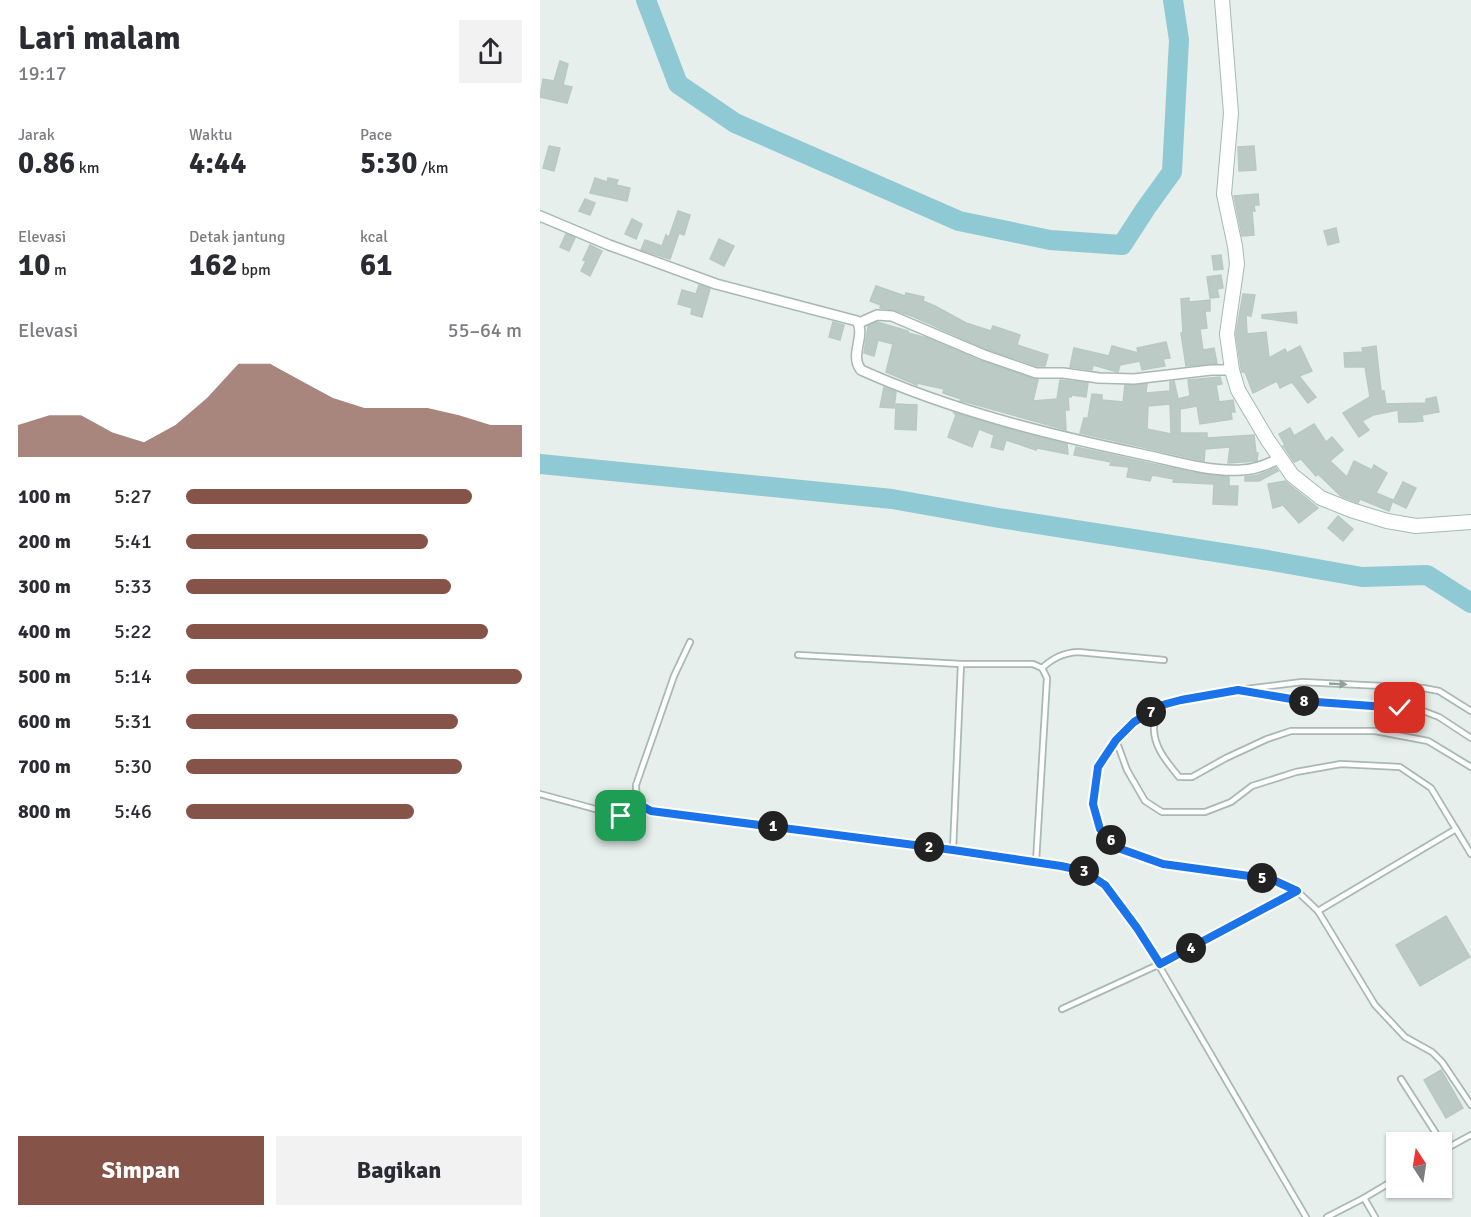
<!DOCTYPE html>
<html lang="id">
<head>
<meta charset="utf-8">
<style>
	:root { --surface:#fff; --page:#f2f2f3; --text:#2b2b33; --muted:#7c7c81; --accent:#855347 }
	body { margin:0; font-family:Signika,sans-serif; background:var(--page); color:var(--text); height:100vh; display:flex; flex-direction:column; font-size:22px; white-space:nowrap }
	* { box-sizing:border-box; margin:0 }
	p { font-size:20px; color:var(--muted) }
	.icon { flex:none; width:33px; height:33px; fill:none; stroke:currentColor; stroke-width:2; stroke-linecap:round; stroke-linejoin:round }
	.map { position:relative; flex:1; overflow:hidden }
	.side { display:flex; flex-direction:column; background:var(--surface); width:540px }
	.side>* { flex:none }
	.needle { width:39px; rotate:348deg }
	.controls { position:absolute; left:846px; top:1132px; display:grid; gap:12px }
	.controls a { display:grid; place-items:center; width:66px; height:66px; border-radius:0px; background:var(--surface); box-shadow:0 2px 4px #0004; font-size:30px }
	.pin { position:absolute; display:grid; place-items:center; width:51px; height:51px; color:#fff; margin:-26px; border-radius:12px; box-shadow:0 3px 9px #0006 }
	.km { position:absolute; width:30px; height:30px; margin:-15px; border-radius:50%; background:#222; color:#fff; font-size:16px; line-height:30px; text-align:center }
	.round { display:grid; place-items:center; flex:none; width:63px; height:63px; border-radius:0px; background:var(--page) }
	.overview { display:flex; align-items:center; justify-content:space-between; height:102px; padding:0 18px }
	h1 { font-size:33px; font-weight:700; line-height:45px }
	.metrics { display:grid; grid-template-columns:repeat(3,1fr); gap:9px; height:102px; padding:6px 18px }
	.metrics div { display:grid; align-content:center }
	.metrics b { font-size:30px; font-weight:700 }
	.metrics small { font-size:16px; font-weight:400 }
	.metrics p { font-size:16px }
	.chart { height:168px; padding:12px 18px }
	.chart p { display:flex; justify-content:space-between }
	.chart svg { width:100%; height:108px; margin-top:6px; fill:var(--accent); opacity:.7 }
	.cta { display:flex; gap:12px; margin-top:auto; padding:12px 18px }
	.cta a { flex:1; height:69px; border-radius:0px; background:var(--accent); color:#fff; font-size:24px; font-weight:700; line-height:69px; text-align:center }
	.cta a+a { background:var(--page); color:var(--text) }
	ul { padding:0 18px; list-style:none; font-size:20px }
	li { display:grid; grid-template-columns:96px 72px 1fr; align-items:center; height:45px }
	li i { height:15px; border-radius:8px; background:var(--accent) }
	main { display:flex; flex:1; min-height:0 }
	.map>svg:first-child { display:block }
</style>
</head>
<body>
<main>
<section class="side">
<div class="overview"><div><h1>Lari malam</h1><p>19:17</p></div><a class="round"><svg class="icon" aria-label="share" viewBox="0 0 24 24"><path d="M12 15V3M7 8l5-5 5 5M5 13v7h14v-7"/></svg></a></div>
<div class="metrics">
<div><p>Jarak</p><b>0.86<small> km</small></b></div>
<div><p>Waktu</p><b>4:44</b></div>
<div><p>Pace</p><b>5:30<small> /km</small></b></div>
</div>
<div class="metrics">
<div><p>Elevasi</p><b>10<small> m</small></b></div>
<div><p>Detak jantung</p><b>162<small> bpm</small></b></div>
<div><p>kcal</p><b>61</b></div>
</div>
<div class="chart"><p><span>Elevasi</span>55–64 m</p>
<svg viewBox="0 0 160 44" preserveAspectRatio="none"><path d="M0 44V31L10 27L20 27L30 34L40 38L50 31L60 20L70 6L80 6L90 13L100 20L110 24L120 24L130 24L140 27L150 31L160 31V44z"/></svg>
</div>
<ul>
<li><b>100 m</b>5:27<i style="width:85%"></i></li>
<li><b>200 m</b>5:41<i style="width:72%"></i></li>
<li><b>300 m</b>5:33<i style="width:79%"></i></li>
<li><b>400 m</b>5:22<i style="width:90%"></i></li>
<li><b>500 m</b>5:14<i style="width:100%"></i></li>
<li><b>600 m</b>5:31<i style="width:81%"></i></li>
<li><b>700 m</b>5:30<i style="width:82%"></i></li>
<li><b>800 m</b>5:46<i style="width:68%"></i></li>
</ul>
<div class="cta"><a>Simpan</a><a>Bagikan</a></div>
</section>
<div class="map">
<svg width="931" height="1217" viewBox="0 0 931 1217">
	<rect width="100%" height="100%" fill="#e6efeb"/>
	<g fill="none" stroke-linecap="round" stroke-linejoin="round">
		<g stroke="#8ec9d4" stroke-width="20">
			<path d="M106,0L138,84L195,123L419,221L510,240L582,245L606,208L632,172L639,40L633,0"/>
			<path d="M0,464L352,499L459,518L727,560L822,577L887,575L931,603"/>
		</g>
	</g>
	<g fill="#bbcac4" stroke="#b8c9c2" stroke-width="1.5" fill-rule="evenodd">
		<path d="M20,61L28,64L23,85L32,87L27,103L0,97L3,79L14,81Z"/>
		<path d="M9,146L20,148L14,171L3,168Z"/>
		<path d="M714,146L716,170L699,171L698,147Z"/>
		<path d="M55,178L67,182L68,178L78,180L76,185L90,188L87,201L50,193Z"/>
		<path d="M718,194L719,205H714L715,211H712L714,235L702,236L694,196Z"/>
		<path d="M45,199L55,203L50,215L39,211Z"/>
		<path d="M138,211L150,215L144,235L139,233L130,259L101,250L105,240L122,246L126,235L129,237Z"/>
		<path d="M92,219L102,224L96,239L85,234Z"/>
		<path d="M796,228L799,242L788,245L784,231Z"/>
		<path d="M26,234L35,238L29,251L20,247Z"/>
		<path d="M179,239L194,246L184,266L170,259Z"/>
		<path d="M50,245L62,251L50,276L41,271L46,261L43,260Z"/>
		<path d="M681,255L683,269L674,270L672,256Z"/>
		<path d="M681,275L683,288L677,289L679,297L670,298L667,277Z"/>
		<path d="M159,285L170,289L162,317L151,314L152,308L138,304L142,290L156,294Z"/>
		<path d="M336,286L365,296L366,293L384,297L383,301L395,306L426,323L451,331L453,326L480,335L477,345L508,355L505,366H497L446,349L372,316L354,310L340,308L341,305L330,301Z"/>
		<path d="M703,294L715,295L711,316L706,315L707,334L726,332L729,358L745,349L747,353L760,346L772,371L759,376L776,397L768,403L752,382L740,388L737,381L713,393L705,372H702L701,368L696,334Z"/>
		<path d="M649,298V302L670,300V311H665L667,328L660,329L663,350L674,348L677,363L646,366L641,333H643L641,299Z"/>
		<path d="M756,312L757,323L722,318V315Z"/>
		<path d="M293,322L304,325L300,340L289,337Z"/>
		<path d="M337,322L368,331V333L387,338L441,361L498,380L493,401L517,399L520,380L548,383L546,397L532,395L531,397L528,396L529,410H525L526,430L426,402L420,401L421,399L403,393L404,389L377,383V385L346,372L353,344L338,340L334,356L324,353L328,326Z"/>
		<path d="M626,342L630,358L623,359L625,366L602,370L600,361L580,365L578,372L553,365L552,370L530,367L534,348L569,356L572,346L598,353L597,348Z"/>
		<path d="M836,346L841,391H844L846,404L886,403V399L896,397L899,412L882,415L883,421L872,422H859L858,410L833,415L822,421L829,430L819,437L803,413L830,397L825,367H805L804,353L823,352L822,348Z"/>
		<path d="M680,377L682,384L676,385L679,402L693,400L695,412H691L692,419L660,424L657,406L640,409V433H667V438L714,435L716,453H718L717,461L688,463L690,447L665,449L664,461L540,433L544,418H548L552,394L562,395V400L583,402L585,385L607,384L606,393L630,391V382L634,381L638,399L650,396L648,380ZM630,404L631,434L607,429L608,406Z"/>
		<path d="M344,387L356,392L354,408L340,407Z"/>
		<path d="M356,404L377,405L376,430L355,429Z"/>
		<path d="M414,413L527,444L528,454L497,448L496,450L466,440L463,450L451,447L454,435L439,429L432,447L408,437L416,415Z"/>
		<path d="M774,424L786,442L792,437L803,450L790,461L807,477L814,461L832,470L834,465L847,473L836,493L853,500L849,511L820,499L818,503L801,496L778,474L776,476L761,459L754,462L746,450L743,446L745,445L739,434L750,428L754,436Z"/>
		<path d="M536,447L650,472L689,477V486H698L697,505L673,504L674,484L633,482L634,479L612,475L610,481L587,477L589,467L570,465L571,462L534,455Z"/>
		<path d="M736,468L738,471L719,481H705V477L718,475Z"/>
		<path d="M745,481L778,508L759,523L743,505L733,508L728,484Z"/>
		<path d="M863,482L876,488L866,508L853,502Z"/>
		<path d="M798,516L813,529L803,541L788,528Z"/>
		<path d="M906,916L930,957L880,986L856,945Z"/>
		<path d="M901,1070L923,1108L906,1118L884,1080Z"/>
	</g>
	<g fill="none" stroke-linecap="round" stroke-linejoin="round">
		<defs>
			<g id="lane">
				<path d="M150,642L134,676L96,785C96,798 99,804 111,811L413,850L521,866L544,871L565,885L597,928L766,1217"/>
				<path d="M258,655L421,664H493L502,668L507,678L496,862"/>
				<path d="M502,668C513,658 523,653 538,652L624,660"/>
				<path d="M704,691L763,701L878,709L899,717L931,738"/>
				<path d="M622,705C619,712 614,720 614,727C613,747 628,763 639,777H652L686,758L727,739L751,731H835L888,741L931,767"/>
				<path d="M860,708L861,687"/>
				<path d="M931,711L899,691L883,688L762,682L698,690L622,705L594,722L576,740L558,767L553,804L560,829L578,848L623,864L731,879L757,891L778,911L835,1005L865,1037L892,1052L902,1062L931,1105"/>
				<path d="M576,740L587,770L605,801L622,812H665L691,802L712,786L756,772L801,764L860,767L891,788L931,854"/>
				<path d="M0,794L81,816L102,806"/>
				<path d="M413,850L421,664"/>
				<path d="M778,911L916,829"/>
				<path d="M522,1009L620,964L757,891"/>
				<path d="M861,1079L906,1149"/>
				<path d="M902,1151L931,1135"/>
				<path d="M824,1198L856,1179"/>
				<path d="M787,1217L824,1198L835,1217"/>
			</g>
			<g id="street">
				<path d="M0,216L69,245L176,284L317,321C326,336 309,355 321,370C410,410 506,434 601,454C634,461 668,472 701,470C715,470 727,465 740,458"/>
				<path d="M319,323L337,315L352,316L444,355L496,373H523L559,378L594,379L671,370H692"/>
			</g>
			<path id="secondary" d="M682,0L691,113L684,194L695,246L697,264L687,334L692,370L698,390L727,439L752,475L781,498L811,510L847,521L876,526L931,522"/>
		</defs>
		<use href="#lane" stroke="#a8b8b2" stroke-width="8"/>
		<use href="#street" stroke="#a8b8b2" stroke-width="12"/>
		<use href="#secondary" stroke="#a4bbb3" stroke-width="16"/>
		<use href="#lane" stroke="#fff" stroke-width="4.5"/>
		<use href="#street" stroke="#fff" stroke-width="9"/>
		<use href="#secondary" stroke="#fff" stroke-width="14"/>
	</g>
	<defs><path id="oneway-solid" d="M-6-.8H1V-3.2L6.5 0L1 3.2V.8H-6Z" transform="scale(1.5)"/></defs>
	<use fill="#92a09c" href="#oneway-solid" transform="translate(798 684) rotate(3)"/>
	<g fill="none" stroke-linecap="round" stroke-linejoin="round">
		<defs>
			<path id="route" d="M81,816L102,806L111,811L413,850L521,866L544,871L565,885L597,928L620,964L757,891L731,879L623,864L578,848L560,829L553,804L558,767L576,740L594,722L622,705L641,700L698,690L763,701L860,708"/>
		</defs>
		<use href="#route" stroke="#fff" stroke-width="12"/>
		<use href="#route" stroke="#1a73e8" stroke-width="8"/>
	</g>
</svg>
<div class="controls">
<a><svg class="needle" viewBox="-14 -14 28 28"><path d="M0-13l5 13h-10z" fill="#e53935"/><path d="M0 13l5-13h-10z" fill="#7c7c81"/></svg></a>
</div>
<div class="pin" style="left:81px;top:816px;background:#1e9e55"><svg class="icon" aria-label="arrive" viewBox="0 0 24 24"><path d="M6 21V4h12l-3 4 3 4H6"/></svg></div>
<div class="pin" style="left:860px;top:708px;background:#d93025"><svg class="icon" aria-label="check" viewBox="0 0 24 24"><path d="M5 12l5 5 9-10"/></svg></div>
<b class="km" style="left:233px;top:826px">1</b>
<b class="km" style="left:389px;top:847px">2</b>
<b class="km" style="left:544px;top:871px">3</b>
<b class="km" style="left:651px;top:948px">4</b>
<b class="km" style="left:722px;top:878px">5</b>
<b class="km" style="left:571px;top:840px">6</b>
<b class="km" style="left:611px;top:712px">7</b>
<b class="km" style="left:764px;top:701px">8</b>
</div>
</main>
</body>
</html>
